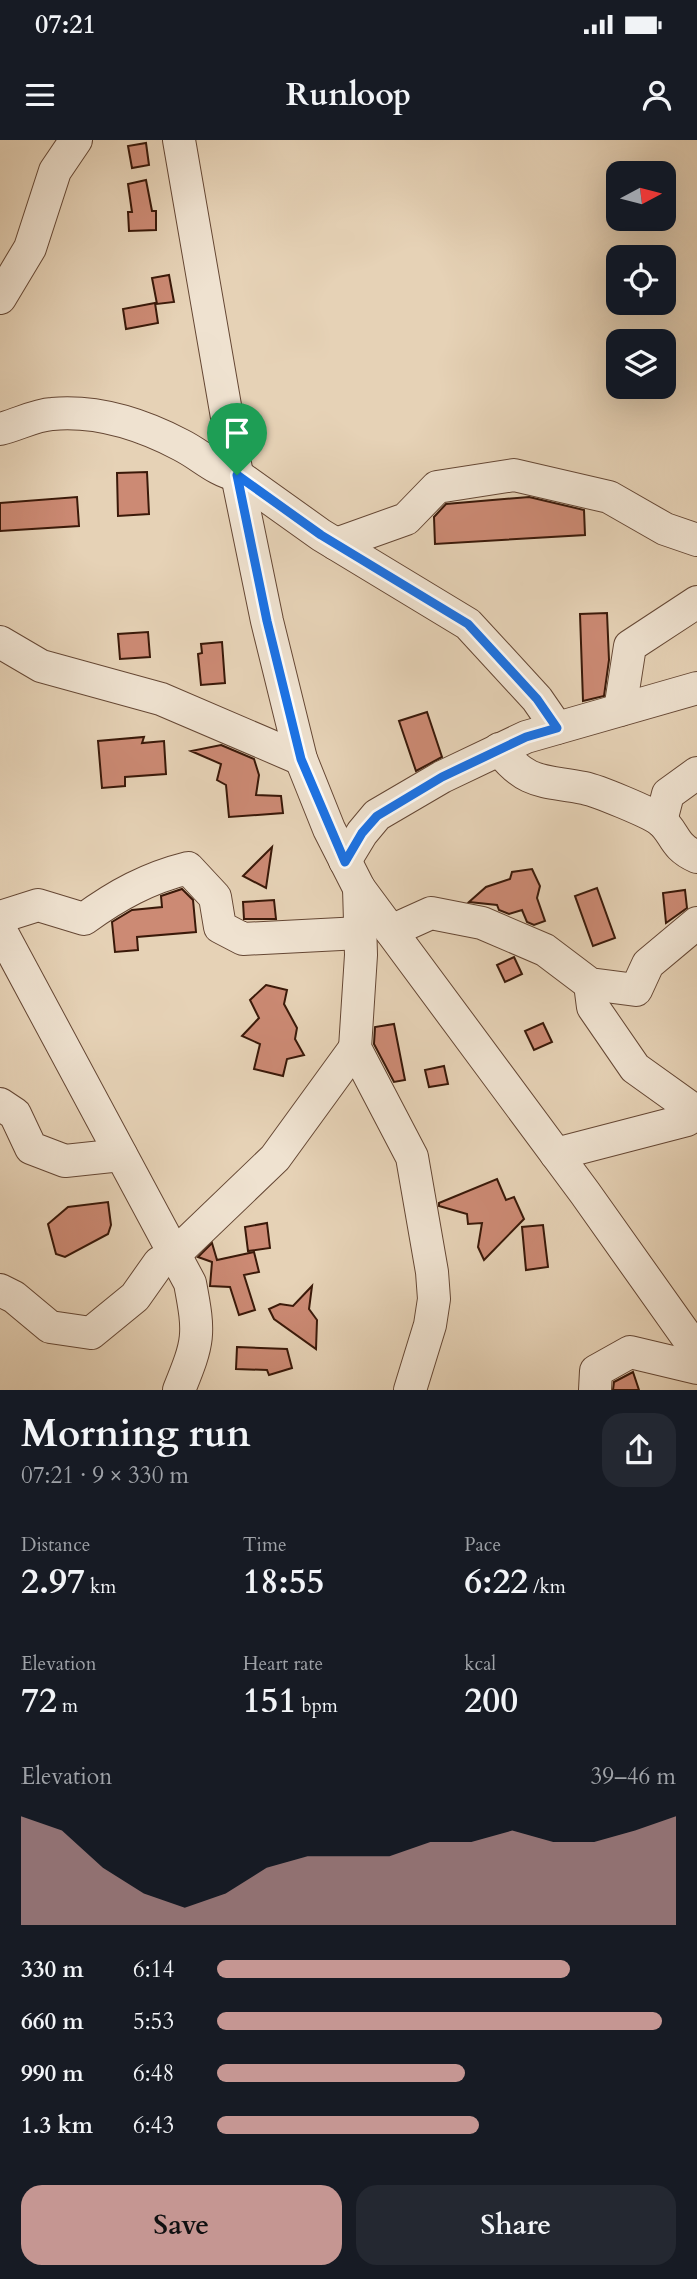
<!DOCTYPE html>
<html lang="en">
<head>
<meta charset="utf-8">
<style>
	:root { --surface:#171b24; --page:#242831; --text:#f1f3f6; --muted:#9ea1a6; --accent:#c59692 }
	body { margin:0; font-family:Cardo,serif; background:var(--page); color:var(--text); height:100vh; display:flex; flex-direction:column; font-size:26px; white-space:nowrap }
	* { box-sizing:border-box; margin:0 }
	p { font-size:23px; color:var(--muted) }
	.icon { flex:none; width:38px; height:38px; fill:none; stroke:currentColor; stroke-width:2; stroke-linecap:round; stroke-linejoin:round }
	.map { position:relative; height:1250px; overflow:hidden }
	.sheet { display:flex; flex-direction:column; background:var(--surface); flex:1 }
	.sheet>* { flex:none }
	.needle { width:46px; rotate:83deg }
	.buttons { position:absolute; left:606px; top:21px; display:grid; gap:14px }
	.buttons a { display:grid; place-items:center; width:70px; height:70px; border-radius:14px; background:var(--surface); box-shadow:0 7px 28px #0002; font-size:35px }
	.pin { position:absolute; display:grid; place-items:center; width:60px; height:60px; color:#fff; margin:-72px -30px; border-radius:50% 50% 50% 0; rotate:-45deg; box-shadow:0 0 7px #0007 }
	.pin .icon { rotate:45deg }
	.round { display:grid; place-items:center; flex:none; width:74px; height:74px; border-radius:21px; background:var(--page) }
	.overview { display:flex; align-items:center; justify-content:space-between; height:119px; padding:0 21px }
	h1 { font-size:38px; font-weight:700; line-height:52px }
	.stats { display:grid; grid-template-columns:repeat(3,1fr); gap:10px; height:119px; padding:7px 21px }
	.stats div { display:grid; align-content:center }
	.stats b { font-size:35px; font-weight:700 }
	.stats small { font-size:19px; font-weight:400 }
	.stats p { font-size:19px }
	.chart { height:196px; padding:14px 21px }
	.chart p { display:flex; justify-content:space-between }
	.chart svg { width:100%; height:126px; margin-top:7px; fill:var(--accent); opacity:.7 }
	.cta { display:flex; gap:14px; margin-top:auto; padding:14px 21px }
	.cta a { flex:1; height:80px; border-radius:21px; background:var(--accent); color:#111; font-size:28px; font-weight:700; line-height:80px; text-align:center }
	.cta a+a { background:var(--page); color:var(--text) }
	ul { padding:0 21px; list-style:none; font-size:23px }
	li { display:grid; grid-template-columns:112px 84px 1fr; align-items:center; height:52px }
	li i { height:18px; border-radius:9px; background:var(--accent) }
	.status { display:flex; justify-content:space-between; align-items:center; height:49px; padding:0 35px; background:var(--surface); direction:ltr }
	.status svg { height:19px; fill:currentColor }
	header { display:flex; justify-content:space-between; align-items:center; height:91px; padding:0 21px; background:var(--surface); font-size:32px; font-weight:700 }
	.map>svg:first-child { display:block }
</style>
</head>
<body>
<div class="status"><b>07:21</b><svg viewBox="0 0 49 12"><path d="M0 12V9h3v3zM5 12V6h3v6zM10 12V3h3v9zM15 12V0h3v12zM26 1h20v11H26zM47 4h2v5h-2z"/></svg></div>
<header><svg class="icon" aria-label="menu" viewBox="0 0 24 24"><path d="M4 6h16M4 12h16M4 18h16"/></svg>Runloop<svg class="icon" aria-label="person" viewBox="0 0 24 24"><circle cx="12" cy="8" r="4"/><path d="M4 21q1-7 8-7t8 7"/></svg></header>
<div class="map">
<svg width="697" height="1250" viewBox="0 0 697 1250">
	<rect width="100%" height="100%" fill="#e6d2b6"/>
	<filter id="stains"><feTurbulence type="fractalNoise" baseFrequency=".00286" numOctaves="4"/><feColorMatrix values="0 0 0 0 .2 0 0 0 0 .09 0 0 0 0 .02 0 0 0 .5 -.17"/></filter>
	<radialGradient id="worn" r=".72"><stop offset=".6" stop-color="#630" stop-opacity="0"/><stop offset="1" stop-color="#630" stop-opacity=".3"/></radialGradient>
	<g fill="#cc8a74" stroke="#3a1909" stroke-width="2">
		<path d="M146,3L149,25L132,28L128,6Z"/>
		<path d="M146,40L152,71H156V90L129,91L128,72H132L128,44Z"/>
		<path d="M169,135L174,162L157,164L152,138Z"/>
		<path d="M155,163L158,183L126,189L123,169Z"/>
		<path d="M147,332L149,374L118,376L117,333Z"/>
		<path d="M77,357L79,386L0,391V363Z"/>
		<path d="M529,357L584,370L585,395L435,404L434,377L446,364Z"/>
		<path d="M607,473L609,520L604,556L583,561L580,474Z"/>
		<path d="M148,492L150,517L120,519L118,494Z"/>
		<path d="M222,502L225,543L201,545L198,514L202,513L201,504Z"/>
		<path d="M427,572L442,617L416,631L399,581Z"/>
		<path d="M144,597L142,603L164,601L166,634L125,637V646L102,648L98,601Z"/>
		<path d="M221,605L254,619L259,635L256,655L281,656L283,673L229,677L226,645L217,640L221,624L191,611Z"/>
		<path d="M272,707L266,748L243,736Z"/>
		<path d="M532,729L540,746L537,758L545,781L534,785L527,782L522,770L509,774L499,770L497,765L469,762L486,747L510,739L512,732Z"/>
		<path d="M597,748L615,798L593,806L575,756Z"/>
		<path d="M182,749L193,760L196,792L137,797L138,810L115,812L112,782L132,770L162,767L161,756Z"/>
		<path d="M685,750L687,768L666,783L663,753Z"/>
		<path d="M274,760L276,779H244L243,762Z"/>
		<path d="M514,817L522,834L505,842L497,825Z"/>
		<path d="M266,845L287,850L284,864L297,888L295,899L304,915L287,919L283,936L254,929L260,904L242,896L259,878L250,860Z"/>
		<path d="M543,883L552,902L534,910L525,891Z"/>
		<path d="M394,884L405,940L394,942L374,904L375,887Z"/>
		<path d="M444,926L448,944L429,947L425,930Z"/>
		<path d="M497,1039L506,1060L514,1057L524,1079L484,1120L478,1107L482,1083L468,1084L467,1074L439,1066V1063Z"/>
		<path d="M108,1062L111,1085L108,1094L65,1117L56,1114L48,1084L68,1067Z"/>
		<path d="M267,1083L270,1108L248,1111L245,1087Z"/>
		<path d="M543,1085L548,1127L526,1130L522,1087Z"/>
		<path d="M212,1103L217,1120L254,1112L259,1132L244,1135L255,1170L239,1175L230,1147L210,1146L212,1122L198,1117Z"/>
		<path d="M312,1146L309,1169L317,1180L316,1209L274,1179L269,1169L280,1164L293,1166Z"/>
		<path d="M237,1207L287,1209L292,1228L269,1235L267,1230L236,1229Z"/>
		<path d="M633,1232L639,1250H613L614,1242Z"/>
	</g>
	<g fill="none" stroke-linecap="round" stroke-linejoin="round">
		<defs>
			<g id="minor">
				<path d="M179,0L237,335L267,481L301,619L329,689L359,748L585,1053L697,1211"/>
				<path d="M0,158L30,108L55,31L76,0"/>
				<path d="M0,289C17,285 35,275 52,274C97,270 141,284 181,305C201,315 216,331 237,335L321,395L468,484L537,559L557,588"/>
				<path d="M336,404L406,379L437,347L514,335L609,357L665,389L697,400"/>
				<path d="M0,502L41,526L161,559L301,619"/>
				<path d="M620,570L630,506L697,462"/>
				<path d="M499,609C527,646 545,640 584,648C598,651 649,672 660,680C676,693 672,706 697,717"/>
				<path d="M661,681L668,654L697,633"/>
				<path d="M345,721L362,693L377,675L442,637L526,597L697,548"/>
				<path d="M359,748L361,815L355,908L412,1017L432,1132L434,1159L430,1185L410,1250"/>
				<path d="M0,777L38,765L84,779C117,755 148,738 188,728L215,757L220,787L243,799L360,793"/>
				<path d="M0,789L190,1143C200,1195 199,1201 179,1250"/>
				<path d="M391,791L431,773L482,783L545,810L590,844L636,850L648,824L697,783"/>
				<path d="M590,844L593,867L635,928L695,971"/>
				<path d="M0,964L15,974L31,1008L65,1021L121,1015"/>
				<path d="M556,1014L687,980L697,969"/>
				<path d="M0,1150L14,1157L50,1187L91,1193L135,1157L159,1123L176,1113L275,1018L355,908"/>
				<path d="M595,1250L596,1231L630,1212L697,1228"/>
			</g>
		</defs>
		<use href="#minor" stroke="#654734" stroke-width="34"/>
		<use href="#minor" stroke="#efe2d0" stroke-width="32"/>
	</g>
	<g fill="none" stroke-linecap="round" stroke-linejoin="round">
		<defs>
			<path id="route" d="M237,335L321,395L468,484L537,559L557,588L526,597L442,637L377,676L362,693L345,722L301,619L267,481Z"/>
		</defs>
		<use href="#route" stroke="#fff" stroke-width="14"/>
		<use href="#route" stroke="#1a73e8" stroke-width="9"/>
	</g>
	<rect width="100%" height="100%" filter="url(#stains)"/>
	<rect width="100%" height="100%" fill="url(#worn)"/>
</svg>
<div class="buttons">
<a><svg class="needle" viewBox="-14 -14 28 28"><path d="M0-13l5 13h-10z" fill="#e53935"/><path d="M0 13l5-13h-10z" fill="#9ea1a6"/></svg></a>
<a><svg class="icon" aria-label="locate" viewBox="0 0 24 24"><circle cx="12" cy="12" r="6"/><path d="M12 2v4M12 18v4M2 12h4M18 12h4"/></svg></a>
<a><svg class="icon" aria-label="layers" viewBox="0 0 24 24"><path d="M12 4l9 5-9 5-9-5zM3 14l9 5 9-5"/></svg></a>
</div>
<div class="pin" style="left:237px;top:335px;background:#1e9e55"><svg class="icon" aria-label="arrive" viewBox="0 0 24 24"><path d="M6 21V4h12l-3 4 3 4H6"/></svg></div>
</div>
<section class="sheet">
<div class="overview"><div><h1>Morning run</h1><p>07:21 · 9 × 330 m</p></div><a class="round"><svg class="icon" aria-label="share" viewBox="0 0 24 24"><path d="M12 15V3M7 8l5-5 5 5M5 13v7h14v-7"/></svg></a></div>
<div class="stats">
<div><p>Distance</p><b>2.97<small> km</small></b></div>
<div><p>Time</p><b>18:55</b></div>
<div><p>Pace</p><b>6:22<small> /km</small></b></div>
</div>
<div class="stats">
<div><p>Elevation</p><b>72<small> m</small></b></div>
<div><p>Heart rate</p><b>151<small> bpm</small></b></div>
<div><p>kcal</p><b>200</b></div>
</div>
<div class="chart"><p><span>Elevation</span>39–46 m</p>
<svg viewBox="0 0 160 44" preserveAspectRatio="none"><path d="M0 44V6L10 11L20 24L30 33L40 38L50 33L60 24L70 20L80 20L90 20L100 15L110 15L120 11L130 15L140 15L150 11L160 6V44z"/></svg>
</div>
<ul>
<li><b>330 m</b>6:14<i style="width:77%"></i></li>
<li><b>660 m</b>5:53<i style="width:97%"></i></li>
<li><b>990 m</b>6:48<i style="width:54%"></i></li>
<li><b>1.3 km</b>6:43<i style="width:57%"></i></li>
</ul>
<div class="cta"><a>Save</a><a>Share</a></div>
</section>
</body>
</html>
